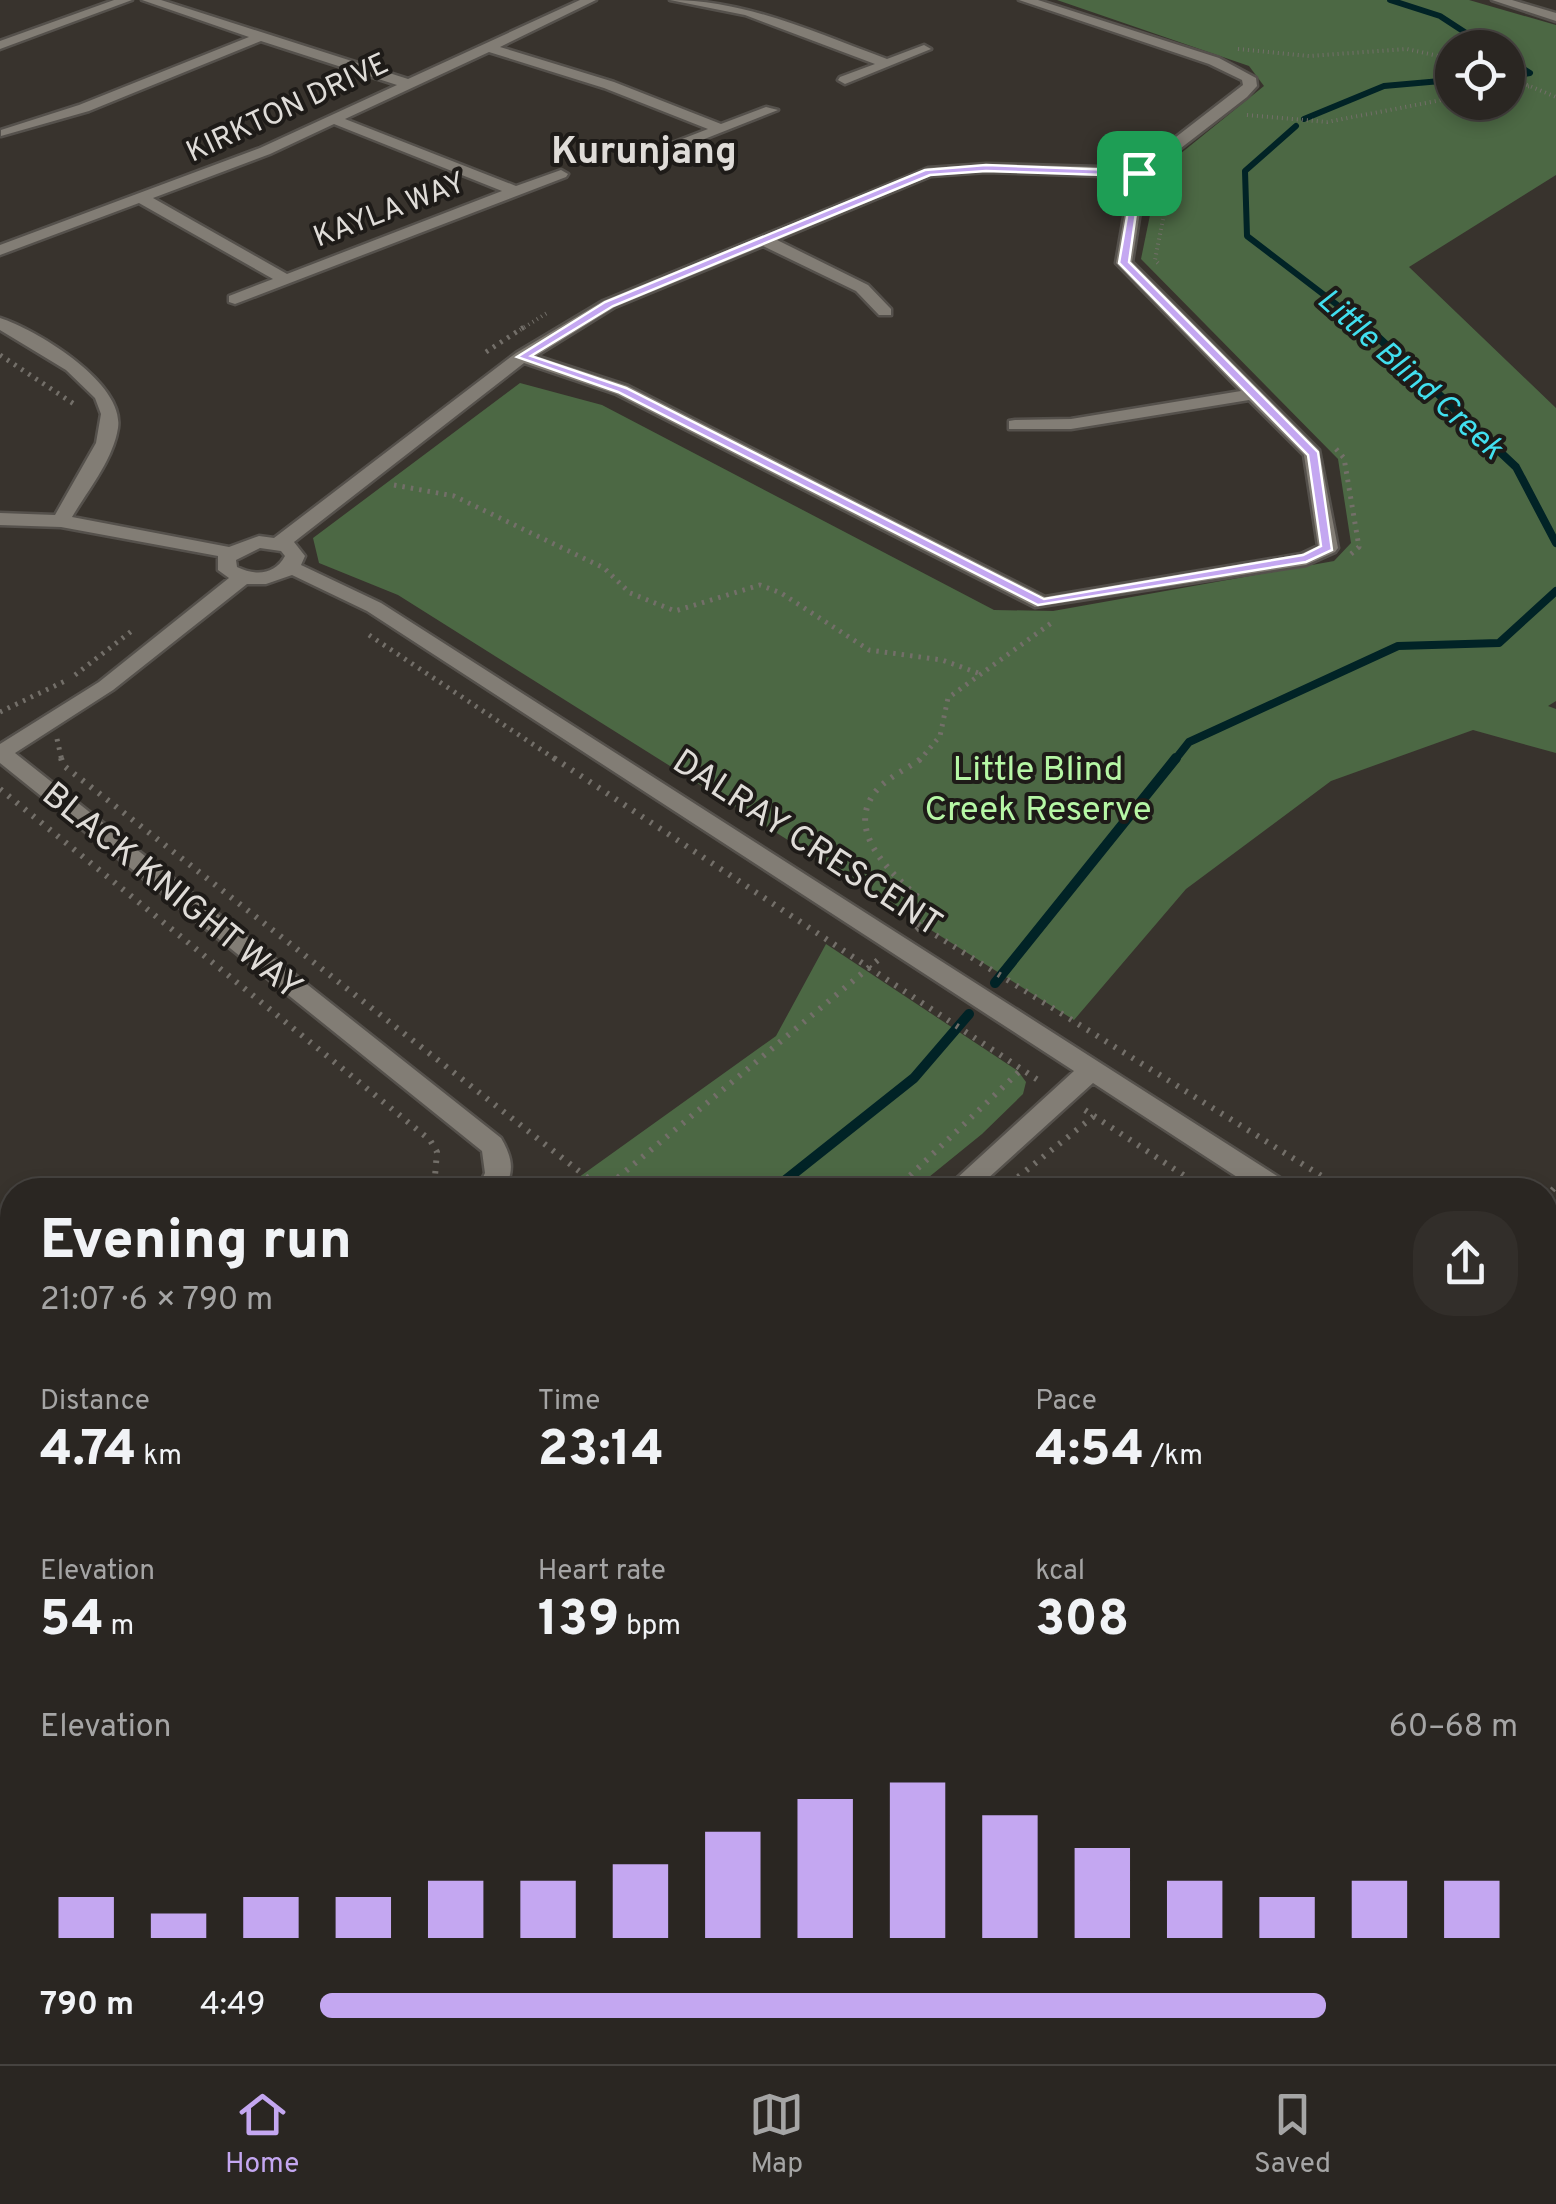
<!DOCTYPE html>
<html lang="en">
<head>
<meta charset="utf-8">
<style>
	:root { --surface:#2a2622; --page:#322e2a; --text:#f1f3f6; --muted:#a5a5a5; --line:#464340; --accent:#c4a7f1 }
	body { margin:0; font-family:Overpass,sans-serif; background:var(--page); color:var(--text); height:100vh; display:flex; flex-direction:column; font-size:38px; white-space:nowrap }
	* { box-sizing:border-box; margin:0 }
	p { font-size:32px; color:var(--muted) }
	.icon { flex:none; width:55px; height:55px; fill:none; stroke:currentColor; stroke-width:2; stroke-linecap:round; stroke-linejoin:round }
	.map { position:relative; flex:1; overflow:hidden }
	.sheet { position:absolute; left:0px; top:1178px; width:1558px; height:888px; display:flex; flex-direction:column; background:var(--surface); border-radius:40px 40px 0 0; box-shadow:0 5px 15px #0003,0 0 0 2px var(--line) }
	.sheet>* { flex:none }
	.buttons { position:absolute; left:1435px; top:30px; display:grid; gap:20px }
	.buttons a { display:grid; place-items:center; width:90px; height:90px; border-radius:50%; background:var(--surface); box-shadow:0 5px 15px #0003,0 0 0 2px var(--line); font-size:50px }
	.pin { position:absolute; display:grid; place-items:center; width:85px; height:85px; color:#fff; margin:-42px; border-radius:20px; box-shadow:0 5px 15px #0006 }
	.round { display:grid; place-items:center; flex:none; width:105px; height:105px; border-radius:40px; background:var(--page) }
	.headline { display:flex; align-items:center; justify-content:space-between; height:170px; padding:0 40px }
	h1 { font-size:55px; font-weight:800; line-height:75px }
	.figures { display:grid; grid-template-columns:repeat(3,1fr); gap:15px; height:170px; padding:10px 40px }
	.figures div { display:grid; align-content:center }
	.figures b { font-size:50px; font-weight:800 }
	.figures small { font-size:28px; font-weight:400 }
	.figures p { font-size:28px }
	.chart { height:280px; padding:20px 40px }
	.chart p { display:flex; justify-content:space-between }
	.chart svg { width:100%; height:180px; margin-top:10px; stroke:var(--accent); stroke-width:6 }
	ul { padding:0 40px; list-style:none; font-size:32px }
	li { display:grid; grid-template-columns:160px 120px 1fr; align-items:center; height:75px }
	li i { height:25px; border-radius:12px; background:var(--accent) }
	.menu { display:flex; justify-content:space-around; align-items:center; height:140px; border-top:2px solid var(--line); background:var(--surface); font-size:28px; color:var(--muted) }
	.menu a { display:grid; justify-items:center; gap:5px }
	.menu .active { color:var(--accent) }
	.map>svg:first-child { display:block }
</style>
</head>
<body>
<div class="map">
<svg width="1556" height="2064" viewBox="0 0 1556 2064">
	<rect width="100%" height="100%" fill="#38332d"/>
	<g fill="#4c6844" fill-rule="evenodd">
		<path d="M1057,0H1469L1556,25V175L1409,267L1556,408V701L1548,706L1556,709V753L1473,730L1331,781L1186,889L1074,1020L398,595L319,563L313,538L520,383L602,405L994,610L1053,611L1334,561L1351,543L1338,459L1141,259L1159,171L1264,86L1249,66ZM1452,48H1508V102H1452Z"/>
		<path d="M826,944L1018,1071L1026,1082L1023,1094L982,1134L913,1190H561L776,1036Z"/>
		<path d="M111,2052H881L893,2064H97Z"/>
	</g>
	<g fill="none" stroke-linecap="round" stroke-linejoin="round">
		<g stroke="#012326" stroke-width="6">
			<path d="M1390,0L1440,16L1489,48"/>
			<path d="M1508,59L1530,73L1524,74"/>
			<path d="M1304,119L1384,86L1452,80"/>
			<path d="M1296,126L1245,171L1247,236L1370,330"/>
		</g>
		<g stroke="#012326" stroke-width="8">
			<path d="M1367,327L1516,467L1556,543"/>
			<path d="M1174,761L1189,742L1398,646L1499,643L1556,591"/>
		</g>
		<g stroke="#012326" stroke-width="10">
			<path d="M995,983L1176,758"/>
			<path d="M773,1190L914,1078L969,1014"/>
		</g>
		<path stroke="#012326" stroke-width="12" d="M573,2064L575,2052"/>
		<defs>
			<g id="minor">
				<path d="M114,0H132L0,49V41Z"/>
				<path d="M142,0H161L408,79L580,0H596L500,47L614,82L721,124L766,107L778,110L669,153L662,149L664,146L708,129L604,88L489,52L345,119L516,186L561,170L568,174L566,177L235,304L229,302V296L273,279L139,203L0,255V245L260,148L397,85L261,41L89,111L1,136V130L79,105L249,37ZM334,124L502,191L287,274L153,198L270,154Z"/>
				<path d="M670,0C747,0 816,33 887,59L924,45L931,49L845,84L838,80L840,77L875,64L745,15Z"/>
				<path d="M1019,0H1038L1219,58L1256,78L1257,86L1247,97L1146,175L1132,262L1319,450L1338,548L1335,552L1306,565L1035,607L616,394L524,363L294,542L305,556L301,565L381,603L1288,1183L1291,1190H1257L1093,1083L975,1190H944L1074,1071L367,611L292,575L266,584H247L113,690L15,753L501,1138C512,1157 515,1170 504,1190H477L485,1173L482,1151L0,763V744L99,682L229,578L218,570V556L61,527L0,525V513L55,515L96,443L101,414L95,398L66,370L0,330V318C37,330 125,383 118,428C113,460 88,490 72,517L229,547L259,536L274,538L516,353L603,301L928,168L986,164L1136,168L1243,85L1242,80L1209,64ZM986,172L1131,177L1116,263L1241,391L1071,419L1015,420L1009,421V429H1071L1249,400L1304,455L1318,546L1301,554L1045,597L628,386L536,356L615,307L763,246L856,291L879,315H891V309L868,285L777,240L931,176ZM260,548L281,551L285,556C275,575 255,576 237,567L236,560Z"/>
				<path d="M1492,0H1512L1556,13V21Z"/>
				<path d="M1556,1238V1266L1545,1271V1243Z"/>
				<path d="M0,1293L12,1299V1328L0,1323Z"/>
				<path d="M1545,1350L1556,1354V1381L1545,1377Z"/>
				<path d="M1556,1960V2008L1545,2012V1964Z"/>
				<path d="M12,2037V2052H39L35,2064H0V2046Z"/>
				<path d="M1313,2052H1359L1364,2064H1317Z"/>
				<path d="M1483,2052H1523L1519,2064H1478Z"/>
			</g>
		</defs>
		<use href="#minor" stroke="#55514c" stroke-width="5"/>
		<g stroke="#736f69" stroke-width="4" stroke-dasharray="1 4" stroke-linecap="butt">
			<path d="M1238,49L1309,56L1407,49L1452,59"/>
			<path d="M1508,77L1556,97"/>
			<path d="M1508,89L1531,86"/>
			<path d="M1247,115L1327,122L1452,98"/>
			<path d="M570,157L582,152"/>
			<path d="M1158,263L1155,260L1172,173"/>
			<path d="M520,330L547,313"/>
		</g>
		<g stroke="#736f69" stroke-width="5" stroke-dasharray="2.5 6" stroke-linecap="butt">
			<path d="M486,352L524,327"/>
			<path d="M0,355L74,404"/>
			<path d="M1336,449L1344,458L1359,547L1351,554"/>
			<path d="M394,485L454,496L604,568L630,593L675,611L760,585L781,593L869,650L942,660L978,673"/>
			<path d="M369,635L558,761"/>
			<path d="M75,675L133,630"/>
			<path d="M0,712L65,681"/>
			<path d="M57,739L62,761"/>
			<path d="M919,761L940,736L948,698L1054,621"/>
		</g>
		<g stroke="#736f69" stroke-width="6" stroke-dasharray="2.5 8" stroke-linecap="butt">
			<path d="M61,758L63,765L603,1190L878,960"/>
			<path d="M554,758L1041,1082"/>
			<path d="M0,789L430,1140L437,1152L434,1188L430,1190"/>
			<path d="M918,924L1344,1190"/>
			<path d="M916,930L937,913C906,886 839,837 876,791C888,777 907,769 922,758"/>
			<path d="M1085,1110L1206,1190"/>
			<path d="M1018,1177L1094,1116"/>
			<path d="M895,1190L1024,1067"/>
			<path d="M1545,1198L1556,1186"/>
			<path d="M0,1265L12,1278"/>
			<path d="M1548,1319L1556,1306"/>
		</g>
		<g stroke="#736f69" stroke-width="9" stroke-dasharray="4 10" stroke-linecap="butt">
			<path d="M0,1383L12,1397"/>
			<path d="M1545,1414L1556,1421"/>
			<path d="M1545,1879L1556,1863"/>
			<path d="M0,1990L12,1980"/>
			<path d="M1248,2052L1260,2064"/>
			<path d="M1387,2052L1401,2064"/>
			<path d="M72,2064L84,2052"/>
			<path d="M1400,2064L1409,2052"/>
		</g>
		<use href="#minor" fill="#827d75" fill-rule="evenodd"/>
	</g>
	<path fill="#c4a7f1" stroke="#fff" stroke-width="2.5" fill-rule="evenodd" d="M986,165L1142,171L1129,262L1318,452L1332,550L1306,562L1038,605L618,392L517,357L605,302L925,170ZM986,171L1134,176L1119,263L1308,455L1321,546L1303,555L1044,599L626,388L531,356L613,306L930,175Z"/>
	<g text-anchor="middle" stroke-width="8" stroke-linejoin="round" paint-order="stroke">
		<g font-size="30" fill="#dfdcd8" stroke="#1e1b18">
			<text transform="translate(287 107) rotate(-25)" y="10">KIRKTON DRIVE</text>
			<text transform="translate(389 209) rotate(-21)" y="10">KAYLA WAY</text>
		</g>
		<g font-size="32" font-style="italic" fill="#41dfef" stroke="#1e1b18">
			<text transform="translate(1411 373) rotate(42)" y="11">Little Blind Creek</text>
		</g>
		<g font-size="35" fill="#b6f7a5" stroke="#1e1b18">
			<text x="1038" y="780">Little Blind<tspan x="1038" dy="40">Creek Reserve</tspan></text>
		</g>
		<g font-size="35" fill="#dfdcd8" stroke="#1e1b18">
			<text transform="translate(808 842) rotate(33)" y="12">DALRAY CRESCENT</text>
			<text transform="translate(173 890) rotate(39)" y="12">BLACK KNIGHT WAY</text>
		</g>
		<g font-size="38" font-weight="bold" fill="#dfdcd8" stroke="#1e1b18">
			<text x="644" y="163">Kurunjang</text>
		</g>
	</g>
</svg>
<div class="buttons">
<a><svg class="icon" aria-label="locate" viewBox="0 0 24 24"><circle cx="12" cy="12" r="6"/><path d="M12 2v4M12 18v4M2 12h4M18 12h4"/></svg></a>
</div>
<div class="pin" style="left:1139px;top:173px;background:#1e9e55"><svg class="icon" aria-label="arrive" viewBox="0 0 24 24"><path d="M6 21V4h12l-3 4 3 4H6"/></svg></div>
<section class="sheet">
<div class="headline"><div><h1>Evening run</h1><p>21:07 · 6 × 790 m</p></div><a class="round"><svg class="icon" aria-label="share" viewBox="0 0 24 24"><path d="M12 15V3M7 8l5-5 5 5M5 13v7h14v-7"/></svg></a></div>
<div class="figures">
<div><p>Distance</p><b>4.74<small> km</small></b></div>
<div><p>Time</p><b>23:14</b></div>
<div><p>Pace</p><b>4:54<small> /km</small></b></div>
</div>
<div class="figures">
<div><p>Elevation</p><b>54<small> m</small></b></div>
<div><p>Heart rate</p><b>139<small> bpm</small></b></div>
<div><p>kcal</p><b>308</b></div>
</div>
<div class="chart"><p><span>Elevation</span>60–68 m</p>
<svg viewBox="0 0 160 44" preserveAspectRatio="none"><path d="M5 44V34M15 44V38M25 44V34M35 44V34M45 44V30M55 44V30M65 44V26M75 44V18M85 44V10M95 44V6M105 44V14M115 44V22M125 44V30M135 44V34M145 44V30M155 44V30"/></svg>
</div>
<ul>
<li><b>790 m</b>4:49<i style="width:84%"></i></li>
</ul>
</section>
</div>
<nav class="menu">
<a class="active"><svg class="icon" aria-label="home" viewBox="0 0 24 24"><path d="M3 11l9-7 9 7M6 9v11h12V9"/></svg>Home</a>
<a><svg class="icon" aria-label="map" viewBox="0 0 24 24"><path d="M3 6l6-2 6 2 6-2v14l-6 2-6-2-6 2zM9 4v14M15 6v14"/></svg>Map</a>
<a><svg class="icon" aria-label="saved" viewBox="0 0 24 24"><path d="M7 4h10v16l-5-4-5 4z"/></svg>Saved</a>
</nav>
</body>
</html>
